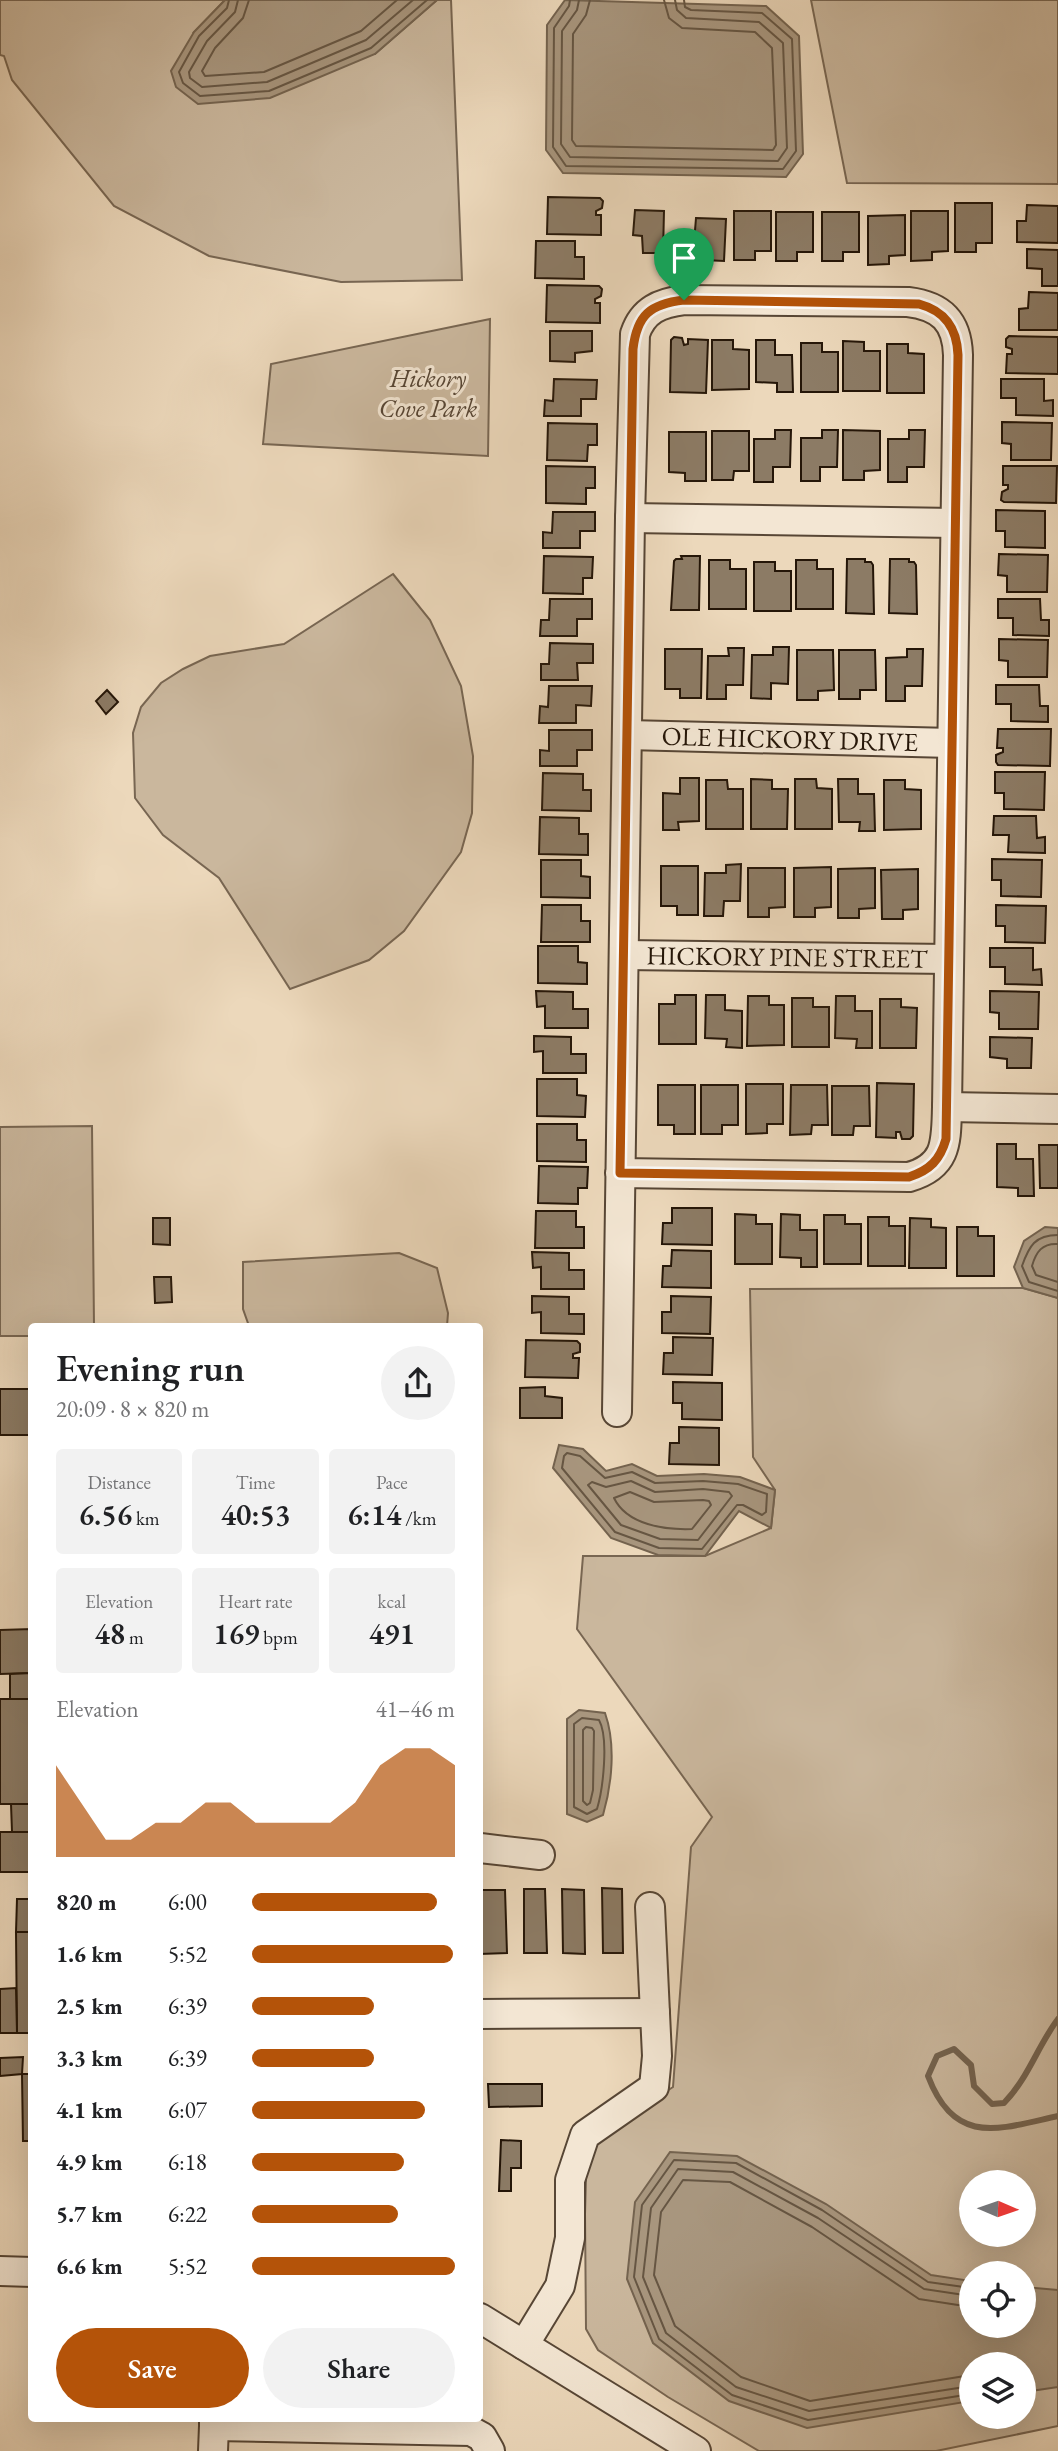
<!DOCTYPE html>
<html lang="en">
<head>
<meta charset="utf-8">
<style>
	:root { --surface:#fff; --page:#f2f2f2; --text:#202124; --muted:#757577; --accent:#b45309 }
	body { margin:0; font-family:"EB Garamond",serif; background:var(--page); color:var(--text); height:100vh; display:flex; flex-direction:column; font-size:26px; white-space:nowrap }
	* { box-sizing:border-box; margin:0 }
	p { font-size:23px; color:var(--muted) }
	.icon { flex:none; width:38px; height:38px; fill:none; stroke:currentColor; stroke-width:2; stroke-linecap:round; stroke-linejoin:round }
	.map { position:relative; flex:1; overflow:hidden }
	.side { position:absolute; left:28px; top:1323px; width:455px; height:1099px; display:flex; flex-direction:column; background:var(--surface); border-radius:7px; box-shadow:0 7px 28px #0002 }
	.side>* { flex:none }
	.needle { width:46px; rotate:92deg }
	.controls { position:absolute; left:959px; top:2170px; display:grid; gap:14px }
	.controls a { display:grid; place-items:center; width:77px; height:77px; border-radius:50%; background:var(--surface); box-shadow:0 7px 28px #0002; font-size:35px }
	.pin { position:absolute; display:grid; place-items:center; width:60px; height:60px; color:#fff; margin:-72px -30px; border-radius:50% 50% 50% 0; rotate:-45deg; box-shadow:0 0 7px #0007 }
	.pin .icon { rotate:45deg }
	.round { display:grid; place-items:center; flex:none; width:74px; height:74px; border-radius:37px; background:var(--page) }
	.head { display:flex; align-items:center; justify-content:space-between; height:119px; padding:0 28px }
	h1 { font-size:38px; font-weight:600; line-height:52px }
	.stats { display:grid; grid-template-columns:repeat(3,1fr); gap:10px; height:119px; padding:7px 28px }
	.stats div { display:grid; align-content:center; border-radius:7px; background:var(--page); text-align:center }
	.stats b { font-size:30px; font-weight:600 }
	.stats small { font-size:19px; font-weight:400 }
	.stats p { font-size:19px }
	.chart { height:196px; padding:14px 28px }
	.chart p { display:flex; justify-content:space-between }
	.chart svg { width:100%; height:126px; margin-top:7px; fill:var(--accent); opacity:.7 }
	.primary-button { display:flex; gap:14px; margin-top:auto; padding:14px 28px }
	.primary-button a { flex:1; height:80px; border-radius:42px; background:var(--accent); color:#fff; font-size:28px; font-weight:600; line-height:80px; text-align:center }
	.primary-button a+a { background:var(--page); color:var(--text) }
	ul { padding:0 28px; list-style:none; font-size:23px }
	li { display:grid; grid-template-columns:112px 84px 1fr; align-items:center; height:52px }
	li i { height:18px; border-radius:9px; background:var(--accent) }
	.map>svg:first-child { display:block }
</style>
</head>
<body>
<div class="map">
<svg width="1058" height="2451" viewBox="0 0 1058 2451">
	<rect width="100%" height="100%" fill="#ecd8bb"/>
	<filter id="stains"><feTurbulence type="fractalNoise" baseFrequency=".00286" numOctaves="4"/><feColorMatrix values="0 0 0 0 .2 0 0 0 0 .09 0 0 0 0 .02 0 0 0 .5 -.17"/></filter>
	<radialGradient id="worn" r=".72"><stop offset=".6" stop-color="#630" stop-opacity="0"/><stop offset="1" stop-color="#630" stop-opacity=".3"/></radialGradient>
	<g fill="#cab79d" stroke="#786652" stroke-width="2" fill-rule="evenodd">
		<path d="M0,0H225L194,32L375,54L437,0H451L462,280L341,282L209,256L114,206L12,80L4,56L0,55Z"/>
		<path d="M811,0H1058V184L847,183Z"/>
		<path d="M490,319L488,456L263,444L271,364Z"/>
		<path d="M393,574L430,620L461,686L473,756L472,813L461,852L404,931L369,960L290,989L219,878L163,835L135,798L133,733L141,707L161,683L183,669L210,656L284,644Z"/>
		<path d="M92,1126L94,1326H32L31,1336H0V1127Z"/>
		<path d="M399,1253L437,1268L448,1313L447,1326H249L243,1309V1262Z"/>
		<path d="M1023,1288L1058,1298V2426L936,2451H759L668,2397L598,2350L586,2329L585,2214L587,2144L673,2087L691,1847L712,1817L577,1629L583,1556H705L771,1528L775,1490L753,1457L750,1289ZM971,2182H1024V2235H971ZM971,2273H1024V2326H971ZM971,2364H1024V2417H971Z"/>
	</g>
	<g fill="#a8967e" stroke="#74634f" stroke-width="2">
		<path d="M225,0H437L375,54L270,98L198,104L176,87L171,71L194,32Z"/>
		<path d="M565,0L766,6L799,36L803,154L786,177L563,173L546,150L547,25Z"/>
		<path d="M1045,1227L1058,1228V1298L1023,1288L1014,1267L1024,1241Z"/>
		<path d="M559,1445L583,1449L606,1471L632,1464L657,1476L704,1474L740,1477L775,1490L771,1528L739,1511L705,1556L658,1555L611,1538L553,1468Z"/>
		<path d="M579,1710L605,1713C616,1744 612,1784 603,1815L587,1822L567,1814V1719Z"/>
		<path d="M670,2152L737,2156L826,2204L931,2275L971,2281V2326H1024V2287L1058,2290V2387L1024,2392V2364H971V2401L807,2428L729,2401L653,2343L627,2279L635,2202Z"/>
	</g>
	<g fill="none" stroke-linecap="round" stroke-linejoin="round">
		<g stroke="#665643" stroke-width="2">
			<path d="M229,0L227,8L199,36L179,72L183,83L200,96L269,91L371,48L427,0"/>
			<path d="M238,0L235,12L207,41L189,72L190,78L202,87L267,82L366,40L413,0"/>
			<path d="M249,0L243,18L215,48L202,71L205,76L264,72L361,31L397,0"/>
			<path d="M570,0L569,6L554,28L553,147L566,166L783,169L796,151L792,39L762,13L691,10L685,7L684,0"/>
			<path d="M579,0L577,10L562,31L561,144L570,157L778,161L787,148L783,43L759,22L686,18L677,10L675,0"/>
			<path d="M590,0L586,15L573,34L572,140L576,146L773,150L776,145L772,48L755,32L682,28L669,18L664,0"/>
			<path d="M1058,1235C1035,1235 1029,1246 1022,1266L1029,1282L1058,1291"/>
			<path d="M1058,1244C1042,1243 1036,1252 1032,1266L1036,1275L1058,1282"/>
			<path d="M567,1453L580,1456L605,1478L632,1472L655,1483L703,1481L738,1484L767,1494L766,1512L762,1515L743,1505H737L702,1549L659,1548L615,1532L562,1468L564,1456Z"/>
			<path d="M631,1481L655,1492L703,1489L729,1492L732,1496L698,1540L660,1539L621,1525L588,1485L592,1482L606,1487Z"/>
			<path d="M630,1492L654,1502L703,1500L709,1501L711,1505L692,1529C665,1530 627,1525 614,1498Z"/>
			<path d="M582,1718L599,1720C609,1738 603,1789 597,1809L587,1814L574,1807V1724Z"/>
			<path d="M586,1727L592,1728L594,1731L593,1790L590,1803L587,1805L583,1801V1730Z"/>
			<path d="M971,2288L928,2282L822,2210L736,2163L674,2160L642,2205L634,2277L659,2339L732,2395L808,2420L971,2394"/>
			<path d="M971,2296L924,2289L818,2218L733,2172L678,2169L651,2208L643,2277L666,2333L736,2387L809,2411L971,2386"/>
			<path d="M971,2307L919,2299L812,2227L730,2182L683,2180L661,2212L654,2275L675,2326L741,2377L810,2401L971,2375"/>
		</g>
		<path stroke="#74634f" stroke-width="6" d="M1058,2019C1037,2047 1029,2077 1004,2103L992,2104L974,2086L971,2065L954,2049L937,2056L928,2076C955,2147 999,2129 1058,2116"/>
	</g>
	<g fill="#8c7b65" stroke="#251608" stroke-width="2">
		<path d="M548,197L600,198L603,201L602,208L596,211V215H601V235L547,234Z"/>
		<path d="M955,203H992V243H976V252H955Z"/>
		<path d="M1027,205L1058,206V243L1017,242V221H1026Z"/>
		<path d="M635,210L664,211L663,253H643L642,236L633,235Z"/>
		<path d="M734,211H771V251H755V260H734Z"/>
		<path d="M911,211H948V251L932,252V260L911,261Z"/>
		<path d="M776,212H813V252H797V261H776Z"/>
		<path d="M822,212H859V252H843V261H822Z"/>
		<path d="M905,215V255L889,256V264L868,265V216Z"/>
		<path d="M696,218L726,219L724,261L704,260L703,243H694Z"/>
		<path d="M536,241H575V257H584V279L535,278Z"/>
		<path d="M1027,249L1058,250V286H1042V269L1027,268Z"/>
		<path d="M547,285L599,286L602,289L601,296L595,299V303H600V323L546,322Z"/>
		<path d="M1029,292L1058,293V330H1019V309L1028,308Z"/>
		<path d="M550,331H592V351L575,353V362L550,361Z"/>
		<path d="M1009,336L1058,337V374L1006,373L1007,354H1012V349L1006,347V339Z"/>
		<path d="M674,337L682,338L684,345L688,344V339L708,340L706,393L670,392L671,340Z"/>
		<path d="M712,340H733V349L749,350V389L712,390Z"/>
		<path d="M756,340H775V355H792L793,392H777V383L756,382Z"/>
		<path d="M843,341L864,342V351H880V391H843Z"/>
		<path d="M801,343H822V352H838V392H801Z"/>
		<path d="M887,344H908V353L924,354V393H887Z"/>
		<path d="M554,379L597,380L596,399H581V416H544L545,400L553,401Z"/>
		<path d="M1001,379H1044V401L1053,400V416L1016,415V398H1001Z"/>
		<path d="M1002,422L1052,423L1051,460H1011V444L1002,443Z"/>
		<path d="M548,423L597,424V445H588L587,461L547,460Z"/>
		<path d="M775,430H791L790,467H773V482H754V439H775Z"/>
		<path d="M822,430H838L837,467H820V481H801V438H822Z"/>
		<path d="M843,430L880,431V470L864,471V480H843Z"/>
		<path d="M909,430H925L924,467H907V482H888V439H909Z"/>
		<path d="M712,431H749V471H734L733,480H712Z"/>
		<path d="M669,432H706V481H685V473L669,472Z"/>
		<path d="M546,466L595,467V488H586V504L546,503Z"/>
		<path d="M1003,466H1057L1056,503L1004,502L1001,500L1002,492L1008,489V485H1003Z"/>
		<path d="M996,510L1045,511V548L1005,547V531H996Z"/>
		<path d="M553,512H595V531H580V548H543V532L552,533Z"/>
		<path d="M999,554L1048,555L1047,592H1007V576L998,575Z"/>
		<path d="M544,556L593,557L592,578H583V594L543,593Z"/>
		<path d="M681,556H700L699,610H671L674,561L676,559H682Z"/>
		<path d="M847,559H865V562H871L873,565L874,614L846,613Z"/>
		<path d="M890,559H909V562H914L916,565L917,614L889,613Z"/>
		<path d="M709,560H730V569H746V609H709Z"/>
		<path d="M796,560H817V569H833V609H796Z"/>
		<path d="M754,562H775V571H791V611H754Z"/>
		<path d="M550,599H592V619H577V636H540L541,620H549Z"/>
		<path d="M998,599H1040L1041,620H1049V636L1013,635V618H998Z"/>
		<path d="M999,639L1048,640L1047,677H1008V661L999,660Z"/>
		<path d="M550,643L593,644V663H577L578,680H541V664H549Z"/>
		<path d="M773,647H789L788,684L771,683V699L751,698L752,655H773Z"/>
		<path d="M728,648H744L743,685H726V699H707L708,656H729Z"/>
		<path d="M665,649H702L701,698H680V689H665Z"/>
		<path d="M907,649H923L922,686H905V701H886V658L907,657Z"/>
		<path d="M797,650H833L834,690L818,691V700H797Z"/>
		<path d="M839,650H875L876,690H860V699H839Z"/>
		<path d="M996,685H1039L1040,706H1048V722L1011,721V704H996Z"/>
		<path d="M549,686H592L591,706L576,705V723H539L540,706L548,707Z"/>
		<path d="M107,690L118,702L106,714L96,701Z"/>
		<path d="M998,729H1051L1050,766L998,765L996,762V755L1003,752V748H997Z"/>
		<path d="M549,730H592V750H577V766H540V750L549,751Z"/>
		<path d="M995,772H1045L1044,810L1004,809V793H995Z"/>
		<path d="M543,773L583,774V790H591V811L542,810Z"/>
		<path d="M680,778H699V821L678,822L679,830H663V793L680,794Z"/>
		<path d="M751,779L772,780V789H788L787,829H751Z"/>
		<path d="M795,779H816L817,788L832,789V829H795Z"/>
		<path d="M838,779H858V794H874L875,831H859L860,822H839Z"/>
		<path d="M706,780H727L728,789H743V829H706Z"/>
		<path d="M884,780H905V789L921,790V829L884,830Z"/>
		<path d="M994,816H1036L1037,838L1045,837V853L1008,852L1009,835H993Z"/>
		<path d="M540,817L579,818V834H588V855L539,854Z"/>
		<path d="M992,859L1042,860L1041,897L1001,896V880H992Z"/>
		<path d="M541,860H581V876L590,877V898L541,897Z"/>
		<path d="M741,864L740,901H724L723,916H704L705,873H726V865Z"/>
		<path d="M661,866H698V915H677V906H661Z"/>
		<path d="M831,867V907L815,908V917H794V868Z"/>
		<path d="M748,868H785V907L769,908V917H748Z"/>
		<path d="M875,868V908L859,909V918H838V869Z"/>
		<path d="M918,869V909L903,910V919H882L881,870Z"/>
		<path d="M542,905H581V921H590V942H541Z"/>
		<path d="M996,905L1046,906L1045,943L1005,942V926H996Z"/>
		<path d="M538,946H578V962L587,963V984L538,983Z"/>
		<path d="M990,948H1033V970L1041,969L1042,985L1005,984V967H990Z"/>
		<path d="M536,991L573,992V1009H588V1028H545V1006L537,1007Z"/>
		<path d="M990,991L1039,992L1038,1029H999V1013L990,1012Z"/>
		<path d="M675,995H696V1044H659V1004H675Z"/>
		<path d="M706,995H725V1010L742,1011V1048L726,1047L727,1039L705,1038Z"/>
		<path d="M748,996H769V1005H784V1045L747,1046Z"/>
		<path d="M836,996H855V1011H872V1048H856L857,1039L835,1038Z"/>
		<path d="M792,998H813V1007H829V1047H792Z"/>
		<path d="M880,999H901V1007L917,1008L916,1048H880Z"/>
		<path d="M534,1036L571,1037V1054H586V1073H543V1051L534,1052Z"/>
		<path d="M990,1037L1032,1038L1031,1068H1007V1059L990,1057Z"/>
		<path d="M537,1079H577V1095L586,1096L585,1117L537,1116Z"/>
		<path d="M877,1083L914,1084L913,1136L910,1139H902L900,1132H896V1138L876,1137Z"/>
		<path d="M746,1084H783V1124H767V1133L746,1134Z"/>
		<path d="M658,1085H695V1134H674V1125H658Z"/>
		<path d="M701,1085H738V1125H722V1134H701Z"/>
		<path d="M791,1085H827L828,1125H812L811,1134L790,1135Z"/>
		<path d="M832,1086H869L870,1126H854L853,1135H832Z"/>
		<path d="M537,1124H577V1140H586V1162L537,1161Z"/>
		<path d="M997,1144H1016V1159H1033L1034,1196H1018V1188L997,1187Z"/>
		<path d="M1039,1145H1058V1188H1040Z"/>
		<path d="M539,1166L588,1167L587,1188H578V1204L538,1203Z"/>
		<path d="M672,1208H712V1245L662,1244L663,1223H672Z"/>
		<path d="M536,1211H576V1227H584V1248H535Z"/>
		<path d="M735,1214L756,1215V1224H772V1264H735Z"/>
		<path d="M781,1214L800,1215V1230H817V1267H801V1258L780,1257Z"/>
		<path d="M824,1215H845V1224H861V1264H824Z"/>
		<path d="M868,1217H889V1226H905V1266H868Z"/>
		<path d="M153,1218H170V1245L153,1244Z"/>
		<path d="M910,1218L931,1219V1227L946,1228V1268H909Z"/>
		<path d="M957,1227H978V1236H994V1276H957Z"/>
		<path d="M672,1250L711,1251V1288L662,1287L663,1266H671Z"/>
		<path d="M532,1252L569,1253V1270H584V1289H541V1267L533,1268Z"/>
		<path d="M154,1277H171L172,1302L155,1303Z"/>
		<path d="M532,1296L569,1297V1314H584V1334L541,1333V1312L532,1313Z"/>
		<path d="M671,1296L711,1297L710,1334L662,1333V1312H671Z"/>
		<path d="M673,1337L713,1338L712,1375L663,1374L664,1353H673Z"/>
		<path d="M526,1340L577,1341L580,1344V1352L573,1354V1358H579L578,1378L525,1377Z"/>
		<path d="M673,1382L722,1383V1420L682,1419V1403H673Z"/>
		<path d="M545,1387V1396L562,1398V1418H520V1388Z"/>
		<rect x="0" y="1389" width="32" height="46"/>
		<path d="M679,1427L719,1428V1465L669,1464L670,1443H679Z"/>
		<path d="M32,1629V1673L0,1674V1630Z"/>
		<path d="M32,1673V1699H10V1674Z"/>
		<rect x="0" y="1699" width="32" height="105"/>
		<path d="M11,1804H32V1832H12Z"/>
		<rect x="0" y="1832" width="32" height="40"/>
		<path d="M602,1888L622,1889L623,1953H603Z"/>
		<path d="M524,1889H545L547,1953H524Z"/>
		<path d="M562,1889L584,1890L585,1954L563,1953Z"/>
		<path d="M480,1890H505L507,1953L480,1954Z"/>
		<path d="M17,1899H32V1932H16Z"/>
		<path d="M16,1932H32V2033H17Z"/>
		<path d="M16,1988L17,2033H0V1989Z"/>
		<path d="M23,2057L22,2074L0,2076V2058Z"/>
		<path d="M22,2074H32V2141H23Z"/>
		<path d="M488,2084H542V2106L489,2107Z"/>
		<path d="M501,2140L521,2141V2168H511V2191H499Z"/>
	</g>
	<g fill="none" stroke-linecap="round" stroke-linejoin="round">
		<defs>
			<g id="minor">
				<path d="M630,518L955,523"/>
				<path id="s1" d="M627,735L952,743"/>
				<path id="s2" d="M624,955L949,959"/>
				<path d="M947,1107L1058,1109"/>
				<path d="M617,1412L630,518L635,334C643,310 660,303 684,300L908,302C941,306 957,321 958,355L947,1107C946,1141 948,1166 909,1177L620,1173"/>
				<path d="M480,1848L540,1855"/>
				<path d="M480,2014L655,2013"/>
				<path d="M0,2271L32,2272"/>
				<path d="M480,2318L696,2451"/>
				<path d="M524,2345L560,2286L570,2238V2180L585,2135L654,2087L657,2056L650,1907"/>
				<path d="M214,2418V2426L471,2431L482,2437L490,2451"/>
				<path d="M213,2451L214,2426"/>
			</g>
		</defs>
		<use href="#minor" stroke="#574635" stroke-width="32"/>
		<use href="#minor" stroke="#f3e6d3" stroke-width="28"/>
	</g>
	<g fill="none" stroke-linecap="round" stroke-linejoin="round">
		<defs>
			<path id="route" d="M684,300L919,304C945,311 957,328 958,355L946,1139C940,1160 930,1170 909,1177L620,1173L633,349C637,315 650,304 684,300Z"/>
		</defs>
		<use href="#route" stroke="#fff" stroke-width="14"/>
		<use href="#route" stroke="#b45309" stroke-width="9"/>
	</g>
	<g text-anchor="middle" stroke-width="6" stroke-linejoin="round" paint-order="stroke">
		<g font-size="26" font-style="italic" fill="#574635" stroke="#f3e6d3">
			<text x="428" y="387">Hickory<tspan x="428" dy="30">Cove Park</tspan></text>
		</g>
		<g font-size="26" fill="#251608" stroke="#f3e6d3">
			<text dy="9" stroke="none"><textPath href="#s1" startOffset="163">OLE HICKORY DRIVE</textPath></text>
			<text dy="9" stroke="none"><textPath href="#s2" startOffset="163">HICKORY PINE STREET</textPath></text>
		</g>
	</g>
	<rect width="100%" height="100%" filter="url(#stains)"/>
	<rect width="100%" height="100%" fill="url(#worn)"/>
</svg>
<div class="controls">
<a><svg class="needle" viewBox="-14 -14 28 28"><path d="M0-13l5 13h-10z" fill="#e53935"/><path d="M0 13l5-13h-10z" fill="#757577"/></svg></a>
<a><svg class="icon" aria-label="locate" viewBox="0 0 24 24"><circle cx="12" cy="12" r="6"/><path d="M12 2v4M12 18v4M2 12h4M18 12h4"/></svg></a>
<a><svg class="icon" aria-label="layers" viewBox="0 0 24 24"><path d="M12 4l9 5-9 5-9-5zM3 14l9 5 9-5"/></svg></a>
</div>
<div class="pin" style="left:684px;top:300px;background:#1e9e55"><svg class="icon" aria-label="arrive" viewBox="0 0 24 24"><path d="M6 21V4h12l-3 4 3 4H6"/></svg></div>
<section class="side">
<div class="head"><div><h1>Evening run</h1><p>20:09 · 8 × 820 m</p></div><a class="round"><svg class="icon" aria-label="share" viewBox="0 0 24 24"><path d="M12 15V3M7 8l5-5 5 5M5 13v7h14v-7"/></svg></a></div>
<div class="stats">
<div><p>Distance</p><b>6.56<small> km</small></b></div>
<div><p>Time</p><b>40:53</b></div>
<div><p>Pace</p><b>6:14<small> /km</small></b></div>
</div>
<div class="stats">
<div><p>Elevation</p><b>48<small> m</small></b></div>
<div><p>Heart rate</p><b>169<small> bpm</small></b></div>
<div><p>kcal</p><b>491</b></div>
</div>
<div class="chart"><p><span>Elevation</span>41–46 m</p>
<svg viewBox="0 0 160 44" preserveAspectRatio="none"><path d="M0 44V12L10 25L20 38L30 38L40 32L50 32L60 25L70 25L80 32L90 32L100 32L110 32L120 25L130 12L140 6L150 6L160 12V44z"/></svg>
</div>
<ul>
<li><b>820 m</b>6:00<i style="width:91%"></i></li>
<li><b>1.6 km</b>5:52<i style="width:99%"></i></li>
<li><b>2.5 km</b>6:39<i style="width:60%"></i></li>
<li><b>3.3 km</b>6:39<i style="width:60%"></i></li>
<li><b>4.1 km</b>6:07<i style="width:85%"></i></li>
<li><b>4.9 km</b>6:18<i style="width:75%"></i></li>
<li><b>5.7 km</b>6:22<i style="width:72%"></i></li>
<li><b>6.6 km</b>5:52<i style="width:100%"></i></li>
</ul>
<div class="primary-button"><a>Save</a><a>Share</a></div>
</section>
</div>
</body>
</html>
